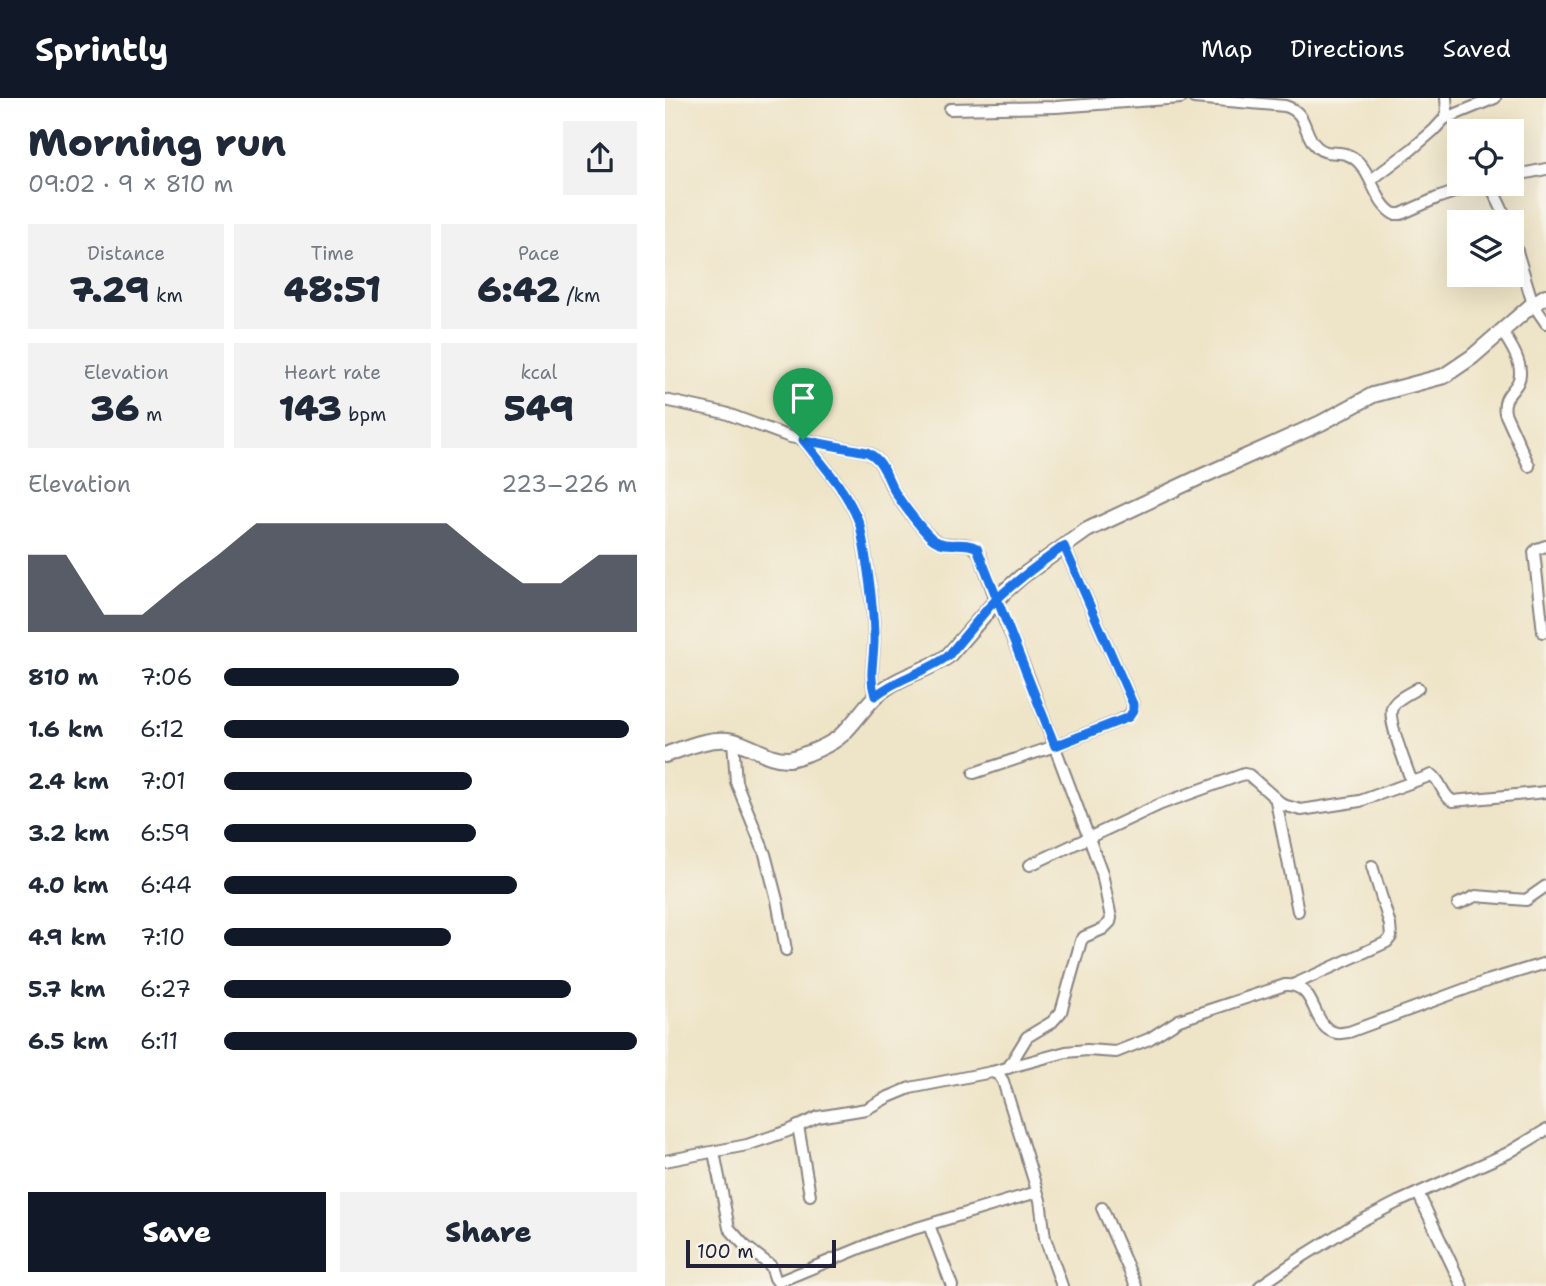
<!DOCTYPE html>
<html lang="en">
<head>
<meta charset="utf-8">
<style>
	:root { --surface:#fff; --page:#f2f2f3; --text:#1f2937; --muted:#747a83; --accent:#111827 }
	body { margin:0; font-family:"Shantell Sans",sans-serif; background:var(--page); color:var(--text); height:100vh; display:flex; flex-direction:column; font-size:26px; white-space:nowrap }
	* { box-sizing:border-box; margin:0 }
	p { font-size:23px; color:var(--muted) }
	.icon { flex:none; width:38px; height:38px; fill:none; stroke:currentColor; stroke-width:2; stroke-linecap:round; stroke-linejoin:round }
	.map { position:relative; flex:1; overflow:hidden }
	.sheet { display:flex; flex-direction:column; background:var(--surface); width:665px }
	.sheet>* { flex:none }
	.buttons { position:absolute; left:782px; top:21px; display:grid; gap:14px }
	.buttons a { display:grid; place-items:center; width:77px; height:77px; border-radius:0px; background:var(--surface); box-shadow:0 7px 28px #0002; font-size:35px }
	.scale { position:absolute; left:21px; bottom:18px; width:150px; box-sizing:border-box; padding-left:7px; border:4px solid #22223b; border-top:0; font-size:19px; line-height:24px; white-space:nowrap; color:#22223b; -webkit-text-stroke:5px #f7f3e8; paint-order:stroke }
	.pin { position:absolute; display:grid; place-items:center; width:60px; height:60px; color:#fff; margin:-72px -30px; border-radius:50% 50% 50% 0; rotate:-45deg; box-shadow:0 0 7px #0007 }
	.pin .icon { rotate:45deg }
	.round { display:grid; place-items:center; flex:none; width:74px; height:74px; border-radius:0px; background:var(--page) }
	.overview { display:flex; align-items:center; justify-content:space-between; height:119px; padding:0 28px }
	h1 { font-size:38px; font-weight:800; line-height:52px }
	.stats { display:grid; grid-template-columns:repeat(3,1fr); gap:10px; height:119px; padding:7px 28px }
	.stats div { display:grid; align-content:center; border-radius:0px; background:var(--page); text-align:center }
	.stats b { font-size:35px; font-weight:800 }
	.stats small { font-size:19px; font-weight:400 }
	.stats p { font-size:19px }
	.chart { height:196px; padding:14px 28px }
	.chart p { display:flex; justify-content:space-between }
	.chart svg { width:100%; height:126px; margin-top:7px; fill:var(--accent); opacity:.7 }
	.cta { display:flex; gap:14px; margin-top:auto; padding:14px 28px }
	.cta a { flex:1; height:80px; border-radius:0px; background:var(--accent); color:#fff; font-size:28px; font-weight:800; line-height:80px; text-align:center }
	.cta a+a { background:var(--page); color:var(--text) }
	ul { padding:0 28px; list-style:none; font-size:23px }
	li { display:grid; grid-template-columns:112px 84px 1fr; align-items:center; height:52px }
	li i { height:18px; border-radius:9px; background:var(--accent) }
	header { display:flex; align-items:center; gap:42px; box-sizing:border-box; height:98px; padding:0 35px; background:var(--accent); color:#fff }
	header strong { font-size:33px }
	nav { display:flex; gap:38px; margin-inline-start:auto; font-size:24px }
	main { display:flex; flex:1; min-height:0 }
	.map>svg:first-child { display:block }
</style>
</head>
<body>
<header>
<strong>Sprintly</strong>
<nav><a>Map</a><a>Directions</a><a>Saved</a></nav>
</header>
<main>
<section class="sheet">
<div class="overview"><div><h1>Morning run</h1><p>09:02 · 9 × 810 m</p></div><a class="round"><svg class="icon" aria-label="share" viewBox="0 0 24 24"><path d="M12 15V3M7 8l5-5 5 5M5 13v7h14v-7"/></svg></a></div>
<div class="stats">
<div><p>Distance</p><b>7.29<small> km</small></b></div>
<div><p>Time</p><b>48:51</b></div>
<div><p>Pace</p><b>6:42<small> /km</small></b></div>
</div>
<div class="stats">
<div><p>Elevation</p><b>36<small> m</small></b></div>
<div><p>Heart rate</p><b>143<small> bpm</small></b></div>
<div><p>kcal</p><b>549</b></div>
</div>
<div class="chart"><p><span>Elevation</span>223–226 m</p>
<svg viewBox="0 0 160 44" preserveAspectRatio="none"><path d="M0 44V17L10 17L20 38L30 38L40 27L50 17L60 6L70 6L80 6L90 6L100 6L110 6L120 17L130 27L140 27L150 17L160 17V44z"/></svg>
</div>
<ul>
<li><b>810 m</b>7:06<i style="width:57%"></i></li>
<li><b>1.6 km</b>6:12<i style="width:98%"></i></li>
<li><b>2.4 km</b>7:01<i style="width:60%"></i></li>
<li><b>3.2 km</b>6:59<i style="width:61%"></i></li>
<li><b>4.0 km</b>6:44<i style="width:71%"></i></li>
<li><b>4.9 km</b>7:10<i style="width:55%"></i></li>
<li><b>5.7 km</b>6:27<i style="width:84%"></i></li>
<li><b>6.5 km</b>6:11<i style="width:100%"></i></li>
</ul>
<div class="cta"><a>Save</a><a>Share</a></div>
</section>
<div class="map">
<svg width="881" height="1188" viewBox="0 0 881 1188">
	<rect width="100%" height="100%" fill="#f7f3e8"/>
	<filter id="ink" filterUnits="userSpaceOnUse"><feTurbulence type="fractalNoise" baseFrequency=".0143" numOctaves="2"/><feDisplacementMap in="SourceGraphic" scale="14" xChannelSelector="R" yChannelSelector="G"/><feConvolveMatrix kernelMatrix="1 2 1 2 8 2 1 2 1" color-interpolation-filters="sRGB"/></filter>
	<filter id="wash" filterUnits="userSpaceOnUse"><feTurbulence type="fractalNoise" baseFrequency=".00686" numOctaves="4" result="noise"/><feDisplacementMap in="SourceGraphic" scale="28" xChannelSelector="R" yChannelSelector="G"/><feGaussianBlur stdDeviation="1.57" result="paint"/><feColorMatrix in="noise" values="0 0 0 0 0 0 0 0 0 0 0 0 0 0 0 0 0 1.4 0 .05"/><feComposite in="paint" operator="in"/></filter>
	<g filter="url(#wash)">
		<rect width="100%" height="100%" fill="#eee4c7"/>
	</g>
	<g filter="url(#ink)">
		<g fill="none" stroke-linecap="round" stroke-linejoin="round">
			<defs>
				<g id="minor">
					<path d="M529,0L620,8C644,15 637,36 652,49C665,61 680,47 696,67C708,81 712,107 729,116H736L772,100L813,86"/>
					<path d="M285,11L391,9L516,0"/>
					<path d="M779,21L830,0"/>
					<path d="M847,78L881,71"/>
					<path d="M706,82L747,51L769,32L779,21L782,13L781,0"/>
					<path d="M825,86L843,124"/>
					<path d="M847,137L868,206L881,225"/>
					<path d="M837,233C844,245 855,260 855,274C856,292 836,294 840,315L864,368"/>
					<path d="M0,302L60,315L125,339L202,354C219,362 220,378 229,393C236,405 257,432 267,440C283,454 304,436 315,457L331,502L364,580L437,775L446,820L445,824L438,831L419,839L416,843L396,914L387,924L362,939L343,970"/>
					<path d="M138,342C159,368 183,394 195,427C202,463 208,501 209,537C210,559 203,577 210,598"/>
					<path d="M878,534L869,454L872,451L881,448"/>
					<path d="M68,643L71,684L100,756L112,802L121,852"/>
					<path d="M309,675L390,648L456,622C464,618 468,616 468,606L399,448"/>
					<path d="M747,684C742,671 722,620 727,610C730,601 745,595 753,590"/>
					<path d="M611,703L633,813"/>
					<path d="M365,767L496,706L579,676L584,677L618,707L636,712L695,703L767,677C777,684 777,698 788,703L881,694"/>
					<path d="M793,806L811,798L861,802L881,788"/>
					<path d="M630,886L722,844L726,839L725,827L707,768"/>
					<path d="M327,974L401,954L422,952L451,954L484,941L514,922L620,887C654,885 645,931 672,935C676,936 680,934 684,934L822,883L881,865"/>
					<path d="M133,1028L145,1097"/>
					<path d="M49,1054L64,1130L79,1147L106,1168L110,1180L113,1184L222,1139L372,1094"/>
					<path d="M0,1063L82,1047L123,1033L153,1019L201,1011L221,1000L245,990L327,974L334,977L338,983L375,1102L380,1140L397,1188"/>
					<path d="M753,1095L797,1188"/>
					<path d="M437,1110L471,1188"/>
					<path d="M264,1127L287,1188"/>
					<path d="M595,1188L640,1157L690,1126L733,1104L843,1055L881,1032"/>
				</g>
				<path id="tertiary" d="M0,657C20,650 46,638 68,643C87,647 103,662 124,661C131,660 137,657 144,655C154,651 164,647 173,640C191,626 201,603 221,590C240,576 264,572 283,558L339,494L356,479L422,432L533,380L656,325L708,297L779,278L807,259L868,206L881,198"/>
			</defs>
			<use href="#minor" stroke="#888381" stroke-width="14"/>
			<use href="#tertiary" stroke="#888381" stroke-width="18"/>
			<use href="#minor" stroke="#fff" stroke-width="10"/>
			<use href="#tertiary" stroke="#fff" stroke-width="14"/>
		</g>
	</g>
	<g fill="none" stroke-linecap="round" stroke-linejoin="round" filter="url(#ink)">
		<defs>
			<path id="route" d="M138,342L202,354C219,362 221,379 230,394C236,404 259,435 269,442C282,451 299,442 312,450L390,648L464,619L468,613V606L399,448C373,467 347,485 324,509L283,558C260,575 234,579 210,598C203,576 210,559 209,537C208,501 202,463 195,427C183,394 159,368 138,342"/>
		</defs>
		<use href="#route" stroke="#fff" stroke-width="14"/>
		<use href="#route" stroke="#1a73e8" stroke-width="9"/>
	</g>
</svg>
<div class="buttons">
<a><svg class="icon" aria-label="locate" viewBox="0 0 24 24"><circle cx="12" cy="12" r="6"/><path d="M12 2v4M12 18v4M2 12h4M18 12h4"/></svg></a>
<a><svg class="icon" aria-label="layers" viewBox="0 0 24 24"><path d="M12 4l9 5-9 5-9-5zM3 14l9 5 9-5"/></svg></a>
</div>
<div class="scale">100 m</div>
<div class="pin" style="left:138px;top:342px;background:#1e9e55"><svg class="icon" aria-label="arrive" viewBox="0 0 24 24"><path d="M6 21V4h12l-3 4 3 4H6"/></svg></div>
</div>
</main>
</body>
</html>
